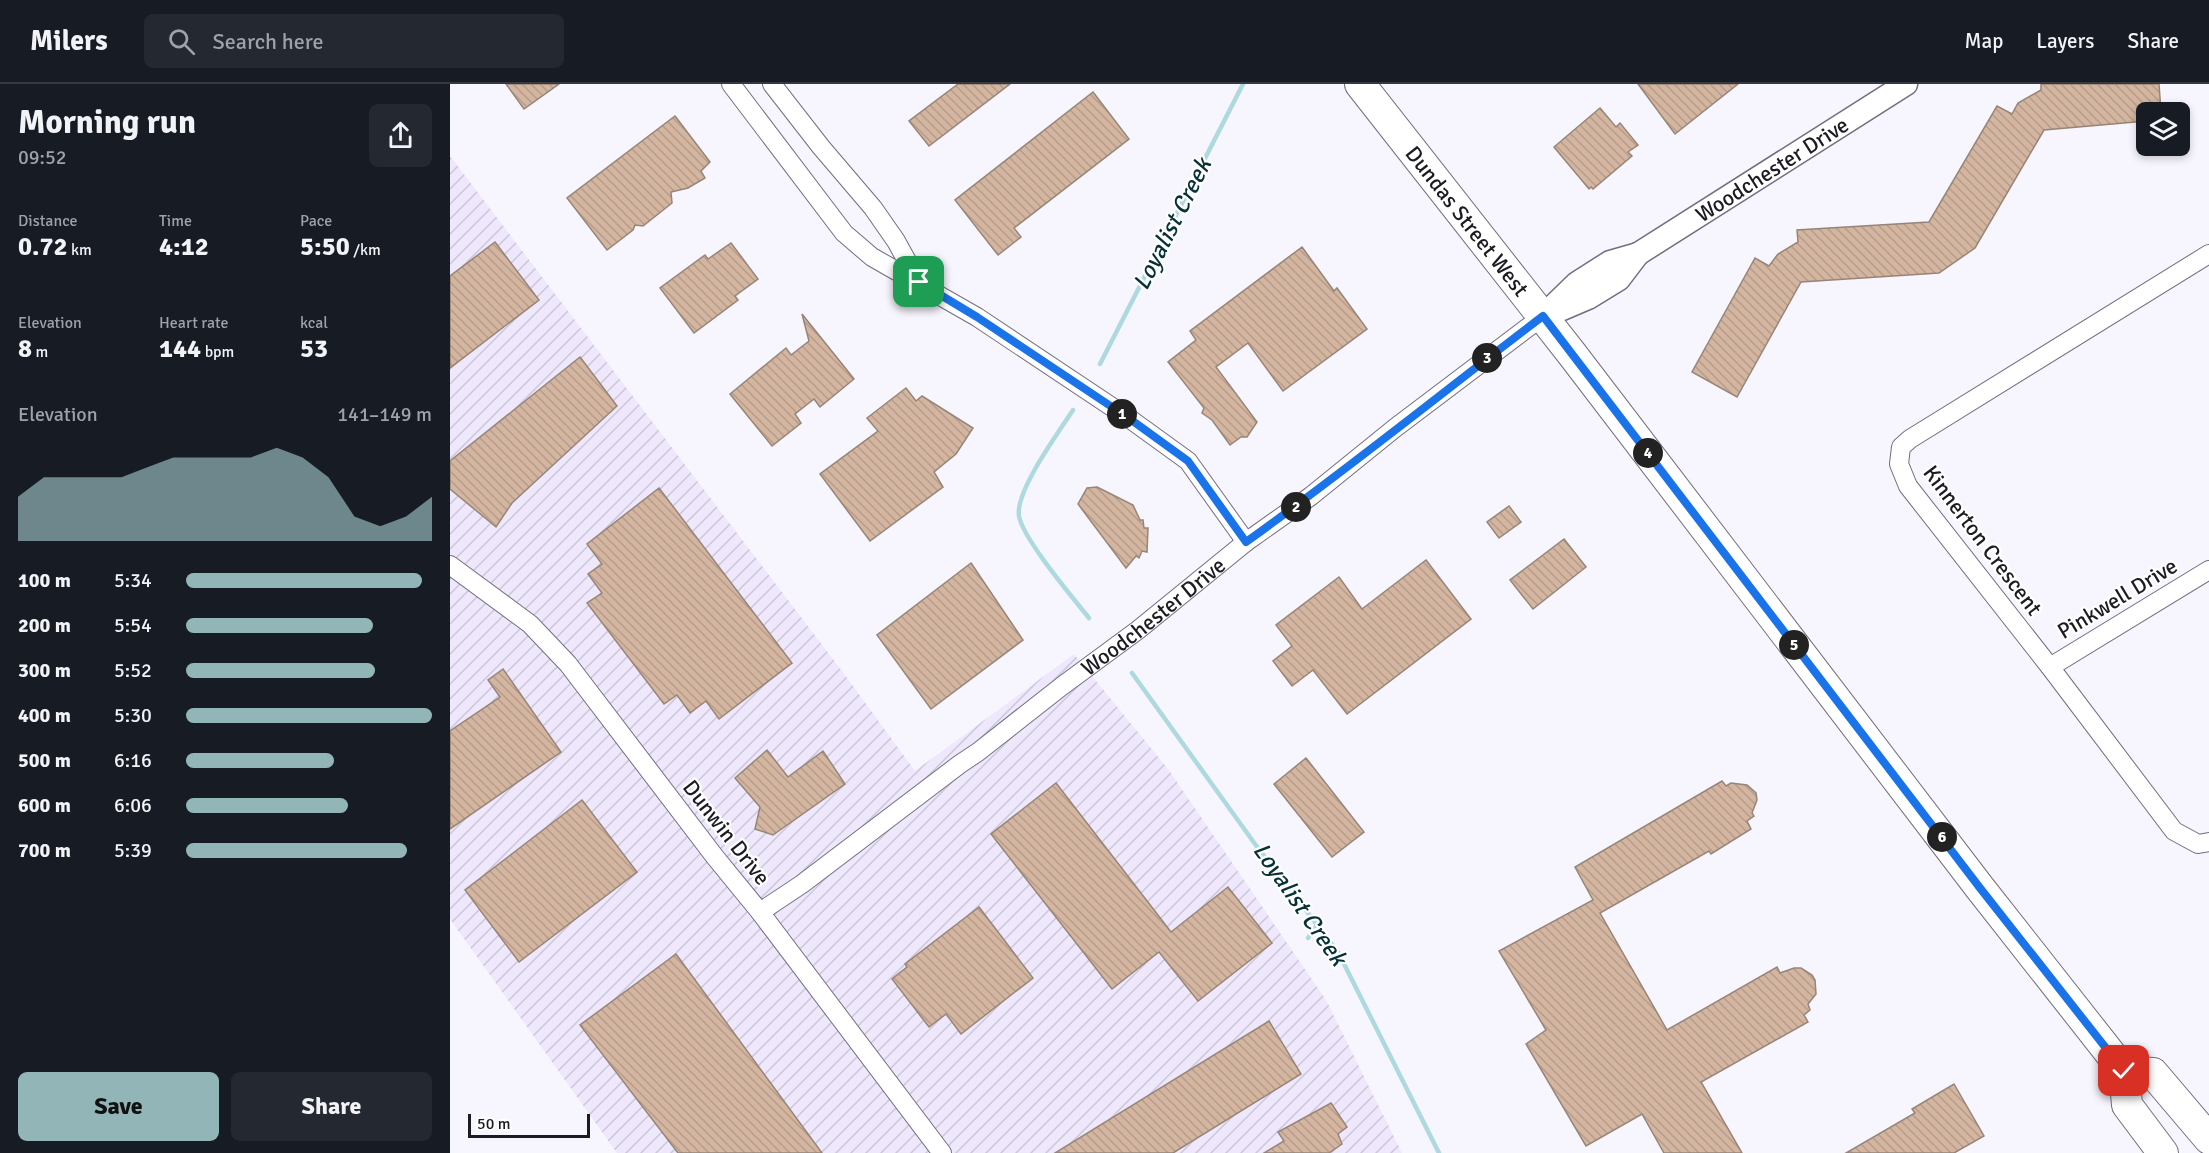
<!DOCTYPE html>
<html lang="en">
<head>
<meta charset="utf-8">
<style>
	:root { --surface:#171b24; --page:#242831; --text:#f1f3f6; --muted:#9ea1a6; --line:#363941; --accent:#92b6b8 }
	body { margin:0; font-family:Signika,sans-serif; background:var(--page); color:var(--text); height:100vh; display:flex; flex-direction:column; font-size:22px; white-space:nowrap }
	* { box-sizing:border-box; margin:0 }
	p { font-size:20px; color:var(--muted) }
	.icon { flex:none; width:33px; height:33px; fill:none; stroke:currentColor; stroke-width:2; stroke-linecap:round; stroke-linejoin:round }
	.map { position:relative; flex:1; overflow:hidden }
	.side { display:flex; flex-direction:column; background:var(--surface); width:450px }
	.side>* { flex:none }
	.buttons { position:absolute; left:1686px; top:18px; display:grid; gap:12px }
	.buttons a { display:grid; place-items:center; width:54px; height:54px; border-radius:9px; background:var(--surface); box-shadow:0 3px 9px #0003; font-size:30px }
	.scale { position:absolute; left:18px; bottom:15px; width:122px; box-sizing:border-box; padding-left:6px; border:3px solid #1d1b22; border-top:0; font-size:16px; line-height:21px; white-space:nowrap; color:#1d1b22; -webkit-text-stroke:4px #fff; paint-order:stroke }
	.pin { position:absolute; display:grid; place-items:center; width:51px; height:51px; color:#fff; margin:-26px; border-radius:12px; box-shadow:0 3px 9px #0006 }
	.km { position:absolute; width:30px; height:30px; margin:-15px; border-radius:50%; background:#222; color:#fff; font-size:16px; line-height:30px; text-align:center }
	.round { display:grid; place-items:center; flex:none; width:63px; height:63px; border-radius:9px; background:var(--page) }
	.summary { display:flex; align-items:center; justify-content:space-between; height:102px; padding:0 18px }
	h1 { font-size:33px; font-weight:800; line-height:45px }
	.metrics { display:grid; grid-template-columns:repeat(3,1fr); gap:9px; height:102px; padding:6px 18px }
	.metrics div { display:grid; align-content:center }
	.metrics b { font-size:26px; font-weight:800 }
	.metrics small { font-size:16px; font-weight:400 }
	.metrics p { font-size:16px }
	.chart { height:168px; padding:12px 18px }
	.chart p { display:flex; justify-content:space-between }
	.chart svg { width:100%; height:108px; margin-top:6px; fill:var(--accent); opacity:.7 }
	.cta { display:flex; gap:12px; margin-top:auto; padding:12px 18px }
	.cta a { flex:1; height:69px; border-radius:9px; background:var(--accent); color:#111; font-size:24px; font-weight:800; line-height:69px; text-align:center }
	.cta a+a { background:var(--page); color:var(--text) }
	ul { padding:0 18px; list-style:none; font-size:20px }
	li { display:grid; grid-template-columns:96px 72px 1fr; align-items:center; height:45px }
	li i { height:15px; border-radius:8px; background:var(--accent) }
	header { display:flex; align-items:center; gap:36px; box-sizing:border-box; height:84px; padding:0 30px; background:var(--surface); border-bottom:2px solid var(--line) }
	header strong { font-size:28px }
	nav { display:flex; gap:33px; margin-inline-start:auto; font-size:21px }
	.search { width:420px; height:54px; background:var(--page); display:flex; align-items:center; gap:15px; box-sizing:border-box; padding:0 21px; border-radius:9px; color:var(--muted); font-size:22px }
	main { display:flex; flex:1; min-height:0 }
	.map>svg:first-child { display:block }
</style>
</head>
<body>
<header>
<strong>Milers</strong>
<div class="search"><svg class="icon" aria-label="search" viewBox="0 0 24 24"><circle cx="10" cy="10" r="6"/><path d="M15 15l6 6"/></svg>Search here</div>
<nav><a>Map</a><a>Layers</a><a>Share</a></nav>
</header>
<main>
<section class="side">
<div class="summary"><div><h1>Morning run</h1><p>09:52</p></div><a class="round"><svg class="icon" aria-label="share" viewBox="0 0 24 24"><path d="M12 15V3M7 8l5-5 5 5M5 13v7h14v-7"/></svg></a></div>
<div class="metrics">
<div><p>Distance</p><b>0.72<small> km</small></b></div>
<div><p>Time</p><b>4:12</b></div>
<div><p>Pace</p><b>5:50<small> /km</small></b></div>
</div>
<div class="metrics">
<div><p>Elevation</p><b>8<small> m</small></b></div>
<div><p>Heart rate</p><b>144<small> bpm</small></b></div>
<div><p>kcal</p><b>53</b></div>
</div>
<div class="chart"><p><span>Elevation</span>141–149 m</p>
<svg viewBox="0 0 160 44" preserveAspectRatio="none"><path d="M0 44V26L10 18L20 18L30 18L40 18L50 14L60 10L70 10L80 10L90 10L100 6L110 10L120 18L130 34L140 38L150 34L160 26V44z"/></svg>
</div>
<ul>
<li><b>100 m</b>5:34<i style="width:96%"></i></li>
<li><b>200 m</b>5:54<i style="width:76%"></i></li>
<li><b>300 m</b>5:52<i style="width:77%"></i></li>
<li><b>400 m</b>5:30<i style="width:100%"></i></li>
<li><b>500 m</b>6:16<i style="width:60%"></i></li>
<li><b>600 m</b>6:06<i style="width:66%"></i></li>
<li><b>700 m</b>5:39<i style="width:90%"></i></li>
</ul>
<div class="cta"><a>Save</a><a>Share</a></div>
</section>
<div class="map">
<svg width="1759" height="1069" viewBox="0 0 1759 1069">
	<defs>
		<pattern id="industrial-furrows" width="10" height="10" patternUnits="userSpaceOnUse" patternTransform="scale(1.5)"><rect width="10" height="10" fill="#efe8fd"/><path d="M-1 1l2-2M0 10L10 0M9 11l2-2" fill="none" stroke="#ccc6d9"/></pattern>
		<pattern id="building-back-hatch" width="6" height="6" patternUnits="userSpaceOnUse" patternTransform="scale(1.5)"><rect width="6" height="6" fill="#d4b6a0"/><path d="M-1 5l2 2M0 0l6 6M5-1l2 2" fill="none" stroke="#b69c8a"/></pattern>
	</defs>
	<rect width="100%" height="100%" fill="#f7f5fd"/>
	<path fill="url(#industrial-furrows)" d="M0,72L392,587L465,687L624,570L718,685L876,916L952,1069H167L0,835Z"/>
	<g fill="none" stroke-linecap="round" stroke-linejoin="round">
		<g stroke="#add9df" stroke-width="4.5">
			<path d="M650,280L793,0"/>
			<path d="M623,326C609,348 565,407 569,432C573,455 623,514 639,534"/>
			<path d="M682,589L805,760L888,868L989,1069"/>
			<path d="M858,854L867,841"/>
		</g>
	</g>
	<g fill="url(#building-back-hatch)" stroke="#968578" stroke-width="1.5">
		<path d="M56,0H109L74,25Z"/>
		<path d="M508,0H560L479,62L459,37Z"/>
		<path d="M1188,0H1288L1225,50Z"/>
		<path d="M1591,0H1709L1711,28H1696V37L1594,46L1525,164L1489,189L1351,198L1287,313L1242,288L1305,174L1319,182L1328,170L1348,158L1347,146L1479,138L1547,22L1562,30L1568,19L1591,6Z"/>
		<path d="M643,8L679,55L564,144L571,153L548,171L505,116Z"/>
		<path d="M1150,24L1166,43L1170,39L1188,61L1178,68L1182,72L1143,105L1141,103L1139,105L1104,63Z"/>
		<path d="M225,32L260,78L251,87L255,94L238,104L221,108L222,119L193,142L185,141L183,146L157,166L117,114Z"/>
		<path d="M45,158L89,216L0,284V192Z"/>
		<path d="M281,159L308,195L285,212L288,216L244,249L210,204L255,171L258,175Z"/>
		<path d="M852,163L884,207L887,204L917,245L833,307L798,259L766,283L807,338L797,353H791L780,361L762,336L752,329L754,324L718,278L746,256L740,247Z"/>
		<path d="M352,230L404,295L370,323L364,315L345,330L351,339L322,362L280,310L336,264L341,271L359,257Z"/>
		<path d="M130,273L167,322L62,419L46,443L0,405V377Z"/>
		<path d="M456,304L466,317L472,312L523,344L506,370L484,388L493,403L420,457L370,390L428,347L417,334Z"/>
		<path d="M647,403L683,421L690,436H693L694,444H698L697,468L692,467L689,474L686,472L676,484L628,420L637,404Z"/>
		<path d="M209,404L342,579L269,635L256,617L240,629L227,611L214,620L137,519L152,509L138,490L152,480L137,460Z"/>
		<path d="M1059,422L1071,438L1049,454L1037,438Z"/>
		<path d="M1114,455L1136,483L1083,525L1060,496Z"/>
		<path d="M976,476L1021,535L897,630L863,586L842,602L823,577L842,562L826,541L889,493L912,525Z"/>
		<path d="M521,479L573,556L481,625L427,551Z"/>
		<path d="M53,585L111,668L0,745V647L50,613L38,596Z"/>
		<path d="M317,666L338,693L373,667L395,700L323,751L305,745L310,723L285,694Z"/>
		<path d="M856,674L914,748L882,773L824,700Z"/>
		<path d="M1272,697L1276,702L1281,699L1297,701L1306,709L1307,716L1302,729L1304,732L1297,737L1301,745L1261,770L1259,767L1150,829L1217,946L1327,883L1330,889L1344,884H1351L1362,891L1365,896L1366,910L1358,920L1360,926L1354,931L1358,938L1251,998L1292,1069H1214L1192,1030L1136,1062L1076,960L1096,946L1049,867L1143,816L1125,783Z"/>
		<path d="M606,699L721,848L778,803L822,859L748,917L709,868L662,905L541,750Z"/>
		<path d="M132,716L187,788L69,878L15,806Z"/>
		<path d="M529,823L583,894L511,950L496,930L479,943L442,895L457,883L455,880Z"/>
		<path d="M226,870L372,1069H228L130,941Z"/>
		<path d="M819,937L851,990L723,1069H605Z"/>
		<path d="M1504,1000L1534,1052L1504,1069H1396L1465,1029L1462,1025Z"/>
		<path d="M881,1019L897,1043L888,1050L892,1060L879,1069H814L834,1057L828,1048Z"/>
	</g>
	<g fill="none" stroke-linecap="round" stroke-linejoin="round">
		<defs>
			<g id="minor">
				<path d="M281,0L394,149L422,173L527,233L680,335L738,377L796,458"/>
				<path d="M322,0L371,63L423,124L446,157L468,197"/>
				<path d="M1759,170L1460,355L1451,363L1449,380L1458,402L1600,583L1724,747L1748,760L1759,758"/>
				<path d="M0,481L80,540L118,580L265,773L310,828L492,1069"/>
				<path d="M1600,583L1759,486"/>
				<path id="s1" d="M310,828L352,800L510,680L528,668L612,602L688,546L796,458L861,412L945,344L1093,232"/>
			</g>
			<g id="tertiary">
				<path d="M1103,229L1138,214L1169,195L1188,170"/>
				<path id="s2" d="M1093,232L1127,199L1160,178L1188,170L1456,0"/>
			</g>
			<g id="primary">
				<path id="s3" d="M910,0L1122,270L1530,804L1674,987L1677,1021L1713,1069"/>
				<path d="M1674,987L1703,989L1759,1055"/>
			</g>
		</defs>
		<use href="#minor" stroke="#726e80" stroke-width="20"/>
		<use href="#tertiary" stroke="#726e80" stroke-width="25"/>
		<use href="#primary" stroke="#726e80" stroke-width="32"/>
		<use href="#minor" stroke="#fff" stroke-width="18"/>
		<use href="#tertiary" stroke="#fff" stroke-width="22"/>
		<use href="#primary" stroke="#fff" stroke-width="30"/>
	</g>
	<g fill="none" stroke-linecap="round" stroke-linejoin="round">
		<defs>
			<path id="route" d="M469,198L527,233L680,335L738,377L796,458C897,386 994,307 1093,232L1530,804L1674,987"/>
		</defs>
		<use href="#route" stroke="#fff" stroke-width="12"/>
		<use href="#route" stroke="#1a73e8" stroke-width="8"/>
	</g>
	<g text-anchor="middle" stroke-width="4.5" stroke-linejoin="round" paint-order="stroke">
		<g font-size="22" fill="#1d1b22" stroke="#fff">
			<text dy="8" stroke="none"><textPath href="#s2" startOffset="274">Woodchester Drive</textPath></text>
			<text dy="8" stroke="none"><textPath href="#s3" startOffset="174">Dundas Street West</textPath></text>
			<text transform="translate(1533 456) rotate(53)" y="8">Kinnerton Crescent</text>
			<text transform="translate(1667 514) rotate(-31)" y="8">Pinkwell Drive</text>
			<text dy="8" stroke="none"><textPath href="#s1" startOffset="492">Woodchester Drive</textPath></text>
			<text transform="translate(277 748) rotate(52)" y="8">Dunwin Drive</text>
		</g>
		<g font-size="24" font-style="italic" fill="#063237" stroke="#fff">
			<text transform="translate(722 140) rotate(-63)" y="8">Loyalist Creek</text>
			<text transform="translate(850 820) rotate(55)" y="8">Loyalist Creek</text>
		</g>
	</g>
</svg>
<div class="buttons">
<a><svg class="icon" aria-label="layers" viewBox="0 0 24 24"><path d="M12 4l9 5-9 5-9-5zM3 14l9 5 9-5"/></svg></a>
</div>
<div class="scale">50 m</div>
<div class="pin" style="left:469px;top:198px;background:#1e9e55"><svg class="icon" aria-label="arrive" viewBox="0 0 24 24"><path d="M6 21V4h12l-3 4 3 4H6"/></svg></div>
<div class="pin" style="left:1674px;top:987px;background:#d93025"><svg class="icon" aria-label="check" viewBox="0 0 24 24"><path d="M5 12l5 5 9-10"/></svg></div>
<b class="km" style="left:672px;top:330px">1</b>
<b class="km" style="left:846px;top:423px">2</b>
<b class="km" style="left:1037px;top:274px">3</b>
<b class="km" style="left:1198px;top:369px">4</b>
<b class="km" style="left:1344px;top:561px">5</b>
<b class="km" style="left:1492px;top:753px">6</b>
</div>
</main>
</body>
</html>
